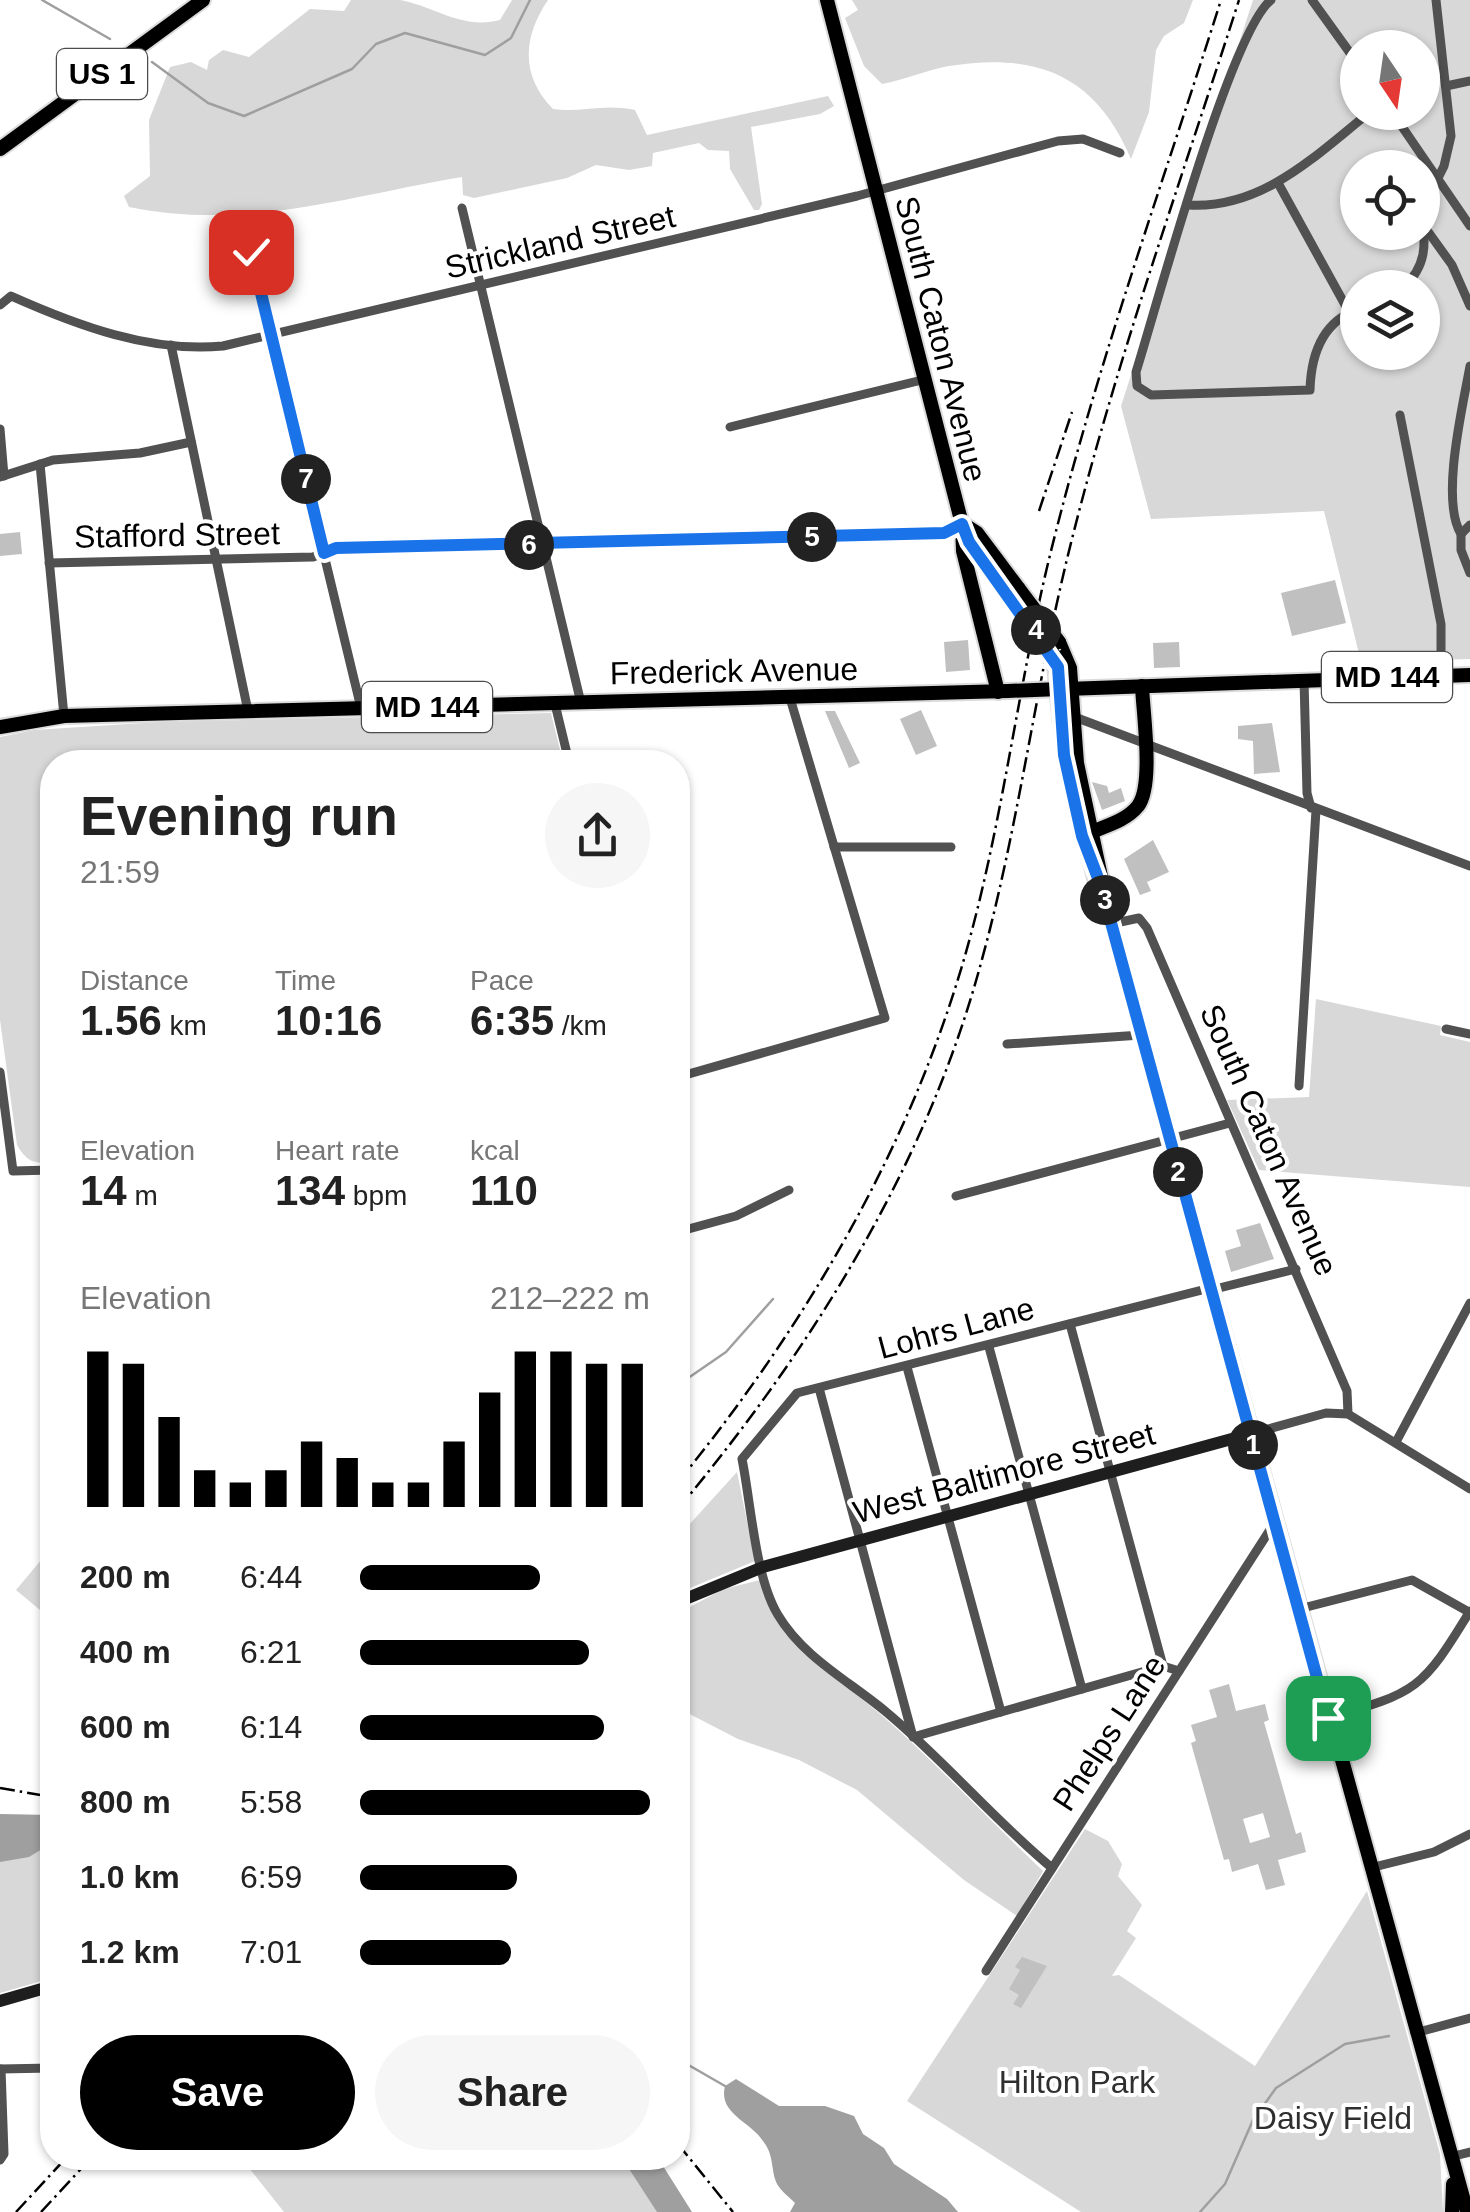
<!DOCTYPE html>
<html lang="en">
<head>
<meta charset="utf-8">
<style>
	:root { --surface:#fff; --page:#f6f6f6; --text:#222; --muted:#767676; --accent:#000 }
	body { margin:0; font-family:Arial,sans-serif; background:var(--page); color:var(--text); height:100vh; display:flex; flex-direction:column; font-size:38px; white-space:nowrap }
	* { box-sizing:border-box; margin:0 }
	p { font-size:32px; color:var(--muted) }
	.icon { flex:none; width:55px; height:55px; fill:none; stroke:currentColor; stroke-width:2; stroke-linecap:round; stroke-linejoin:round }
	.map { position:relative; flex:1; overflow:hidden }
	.sheet { position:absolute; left:40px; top:750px; width:650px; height:1420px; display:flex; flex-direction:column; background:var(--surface); border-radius:40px; box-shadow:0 2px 8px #0004 }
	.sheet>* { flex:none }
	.needle { width:65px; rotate:167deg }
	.tools { position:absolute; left:1340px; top:30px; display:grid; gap:20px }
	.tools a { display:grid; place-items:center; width:100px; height:100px; border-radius:50%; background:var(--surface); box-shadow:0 2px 8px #0004; font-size:50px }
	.pin { position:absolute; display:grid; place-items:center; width:85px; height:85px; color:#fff; margin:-42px; border-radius:20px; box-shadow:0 5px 15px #0006 }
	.km { position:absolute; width:50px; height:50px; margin:-25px; border-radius:50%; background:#222; color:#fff; font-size:28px; line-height:50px; text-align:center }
	.round { display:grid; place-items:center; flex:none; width:105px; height:105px; border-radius:52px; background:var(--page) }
	.headline { display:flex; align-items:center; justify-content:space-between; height:170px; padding:0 40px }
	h1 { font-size:55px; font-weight:600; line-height:75px }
	.figures { display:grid; grid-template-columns:repeat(3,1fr); gap:15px; height:170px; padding:10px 40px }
	.figures div { display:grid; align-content:center }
	.figures b { font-size:42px; font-weight:600 }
	.figures small { font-size:28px; font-weight:400 }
	.figures p { font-size:28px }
	.chart { height:280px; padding:20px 40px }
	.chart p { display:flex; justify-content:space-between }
	.chart svg { width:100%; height:180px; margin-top:10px; stroke:var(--accent); stroke-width:6 }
	.action { display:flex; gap:20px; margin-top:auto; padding:20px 40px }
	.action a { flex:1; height:115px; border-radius:60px; background:var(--accent); color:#fff; font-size:40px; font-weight:600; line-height:115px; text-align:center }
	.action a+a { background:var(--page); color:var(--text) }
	ul { padding:0 40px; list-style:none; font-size:32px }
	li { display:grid; grid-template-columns:160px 120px 1fr; align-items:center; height:75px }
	li i { height:25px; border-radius:12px; background:var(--accent) }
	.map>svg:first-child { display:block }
</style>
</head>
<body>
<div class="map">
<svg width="1470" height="2212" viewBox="0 0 1470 2212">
	<rect width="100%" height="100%" fill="#fff"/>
	<g fill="#d8d8d8" fill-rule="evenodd">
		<path d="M351,0C367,0 385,0 400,0C434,6 462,30 500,20L512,0H548C523,37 520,75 553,109C582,113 603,103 635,110L647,135L828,96L834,106L820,114L751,127L762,204L759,210H754L730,169L729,151L708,150L699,143L653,153L652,166L629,170L596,165L567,178L474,198L463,195L462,177C349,196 245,231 129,207L124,196L150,176L149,120L170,67L191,62L207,70L209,60L223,50L249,57L310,9L344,11Z"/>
		<path d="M852,0H1193L1184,23L1164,36L1156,50L1149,112L1131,159C1096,76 1038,52 949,66C926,70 905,80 882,84L864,66L845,18L858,10Z"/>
		<path d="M1253,0H1470V659L1361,662L1324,511L1151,519L1121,406ZM1358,48H1422V112H1358ZM1358,168H1422V232H1358ZM1358,288H1422V352H1358Z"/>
		<path d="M551,713L563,762H52V1162C34,1164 27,1162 17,1145L0,1020V737L34,730L159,722Z"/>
		<path d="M1316,999L1441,1026L1440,1035L1470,1042V1187L1259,1170L1227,1100L1309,1097Z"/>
		<path d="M737,1472L755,1561L678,1593V1537Z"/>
		<path d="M52,1547V1620L16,1590Z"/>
		<path d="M760,1580C778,1648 839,1677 887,1720C941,1768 991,1822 1043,1871L1017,1916L964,1880L857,1790L799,1760L738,1739L678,1708V1613L724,1589Z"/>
		<path d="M1085,1829L1108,1841L1122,1864L1118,1876L1142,1905L1127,1931L1136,1938L1112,1976L1119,1975L1255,2066L1367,1891L1440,2154L1443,2212H1081L907,2101Z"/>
		<path d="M52,1832V1978L0,1993V1851Z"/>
		<path d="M241,2158H643L683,2212H284Z"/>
	</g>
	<g fill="#9f9f9f">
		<path d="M0,1814L52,1815V1843L29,1857L0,1862Z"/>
		<path d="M736,2079L779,2106H825L854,2116L863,2134L884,2148L894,2164L947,2199L958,2212H790L795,2203C788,2196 777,2188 775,2179C771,2164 773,2154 763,2141C750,2121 718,2114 725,2086Z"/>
		<path d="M622,2158H658L692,2212H657Z"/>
	</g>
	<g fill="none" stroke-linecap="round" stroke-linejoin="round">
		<g stroke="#9f9f9f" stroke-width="2.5">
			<path d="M42,0L110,39"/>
			<path d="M152,62L208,103L244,116L352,69L376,44L405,33L485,55L511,38L530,0"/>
			<path d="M678,1385L726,1352L773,1299"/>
			<path d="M678,2059L725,2086"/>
			<path d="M1200,2212L1225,2184L1253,2120L1276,2088L1345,2044L1389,2036"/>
		</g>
	</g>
	<g fill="#c0c0c0" fill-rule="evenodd">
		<path d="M20,532L22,554L0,556V534Z"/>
		<path d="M1335,580L1346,623L1292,636L1281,593Z"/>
		<path d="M968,640L970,670L946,672L944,642Z"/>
		<path d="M1179,642L1180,667L1154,668L1153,643Z"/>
		<path d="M921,710L937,746L916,755L900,719Z"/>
		<path d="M825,711H835L860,763L849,768Z"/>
		<path d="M1272,723L1280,772L1254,774L1253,741L1238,739V726Z"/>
		<path d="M1092,782L1107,786L1109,793L1121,788L1125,801L1102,810Z"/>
		<path d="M1153,840L1169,872L1147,882L1151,891L1140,895L1124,859Z"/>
		<path d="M1260,1223L1274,1259L1231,1272L1225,1251L1241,1246L1236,1230Z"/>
		<path d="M1229,1684L1236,1711L1265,1704L1269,1720L1264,1722L1296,1834L1301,1832L1306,1852L1278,1860L1285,1885L1266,1890L1258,1864L1232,1872L1229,1859L1224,1860L1191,1743L1196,1741L1191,1725L1217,1717L1209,1690ZM1263,1813L1270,1837L1250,1843L1243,1819Z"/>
		<path d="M1022,1957L1047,1966L1021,2008L1013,2004L1019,1995L1009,1989L1020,1970L1015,1967Z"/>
	</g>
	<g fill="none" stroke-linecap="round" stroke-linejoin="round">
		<defs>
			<g id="primary">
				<path d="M827,0L962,524L963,551L998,692"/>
				<path d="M0,149L203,0"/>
				<path d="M963,524L977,533L1019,589"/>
				<path d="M966,534L1015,602"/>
				<path d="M1059,642L1070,668L1077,763L1111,924L1467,2212"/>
				<path d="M1054,655L1064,755L1095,878"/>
				<path d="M1066,689L1470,675"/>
				<path d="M0,727L64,716L1008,691"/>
				<path d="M1089,833C1105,826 1126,821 1138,806C1154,785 1143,713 1142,686"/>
				<path d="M1452,2212L1453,2184"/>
			</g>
		</defs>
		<use href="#primary" stroke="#dbdbdb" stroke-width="18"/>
		<g stroke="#515151" stroke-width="9">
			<path d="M1271,0C1230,33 1157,305 1136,372L1137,386L1151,395L1310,390C1311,355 1322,322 1358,309"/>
			<path d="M1312,0L1358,64"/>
			<path d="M1446,86L1470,81"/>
			<path d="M1392,112L1470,226"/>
			<path d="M1278,183L1349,312"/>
			<path d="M1189,205C1263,209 1316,155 1370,112"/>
			<path d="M462,208L581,703"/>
			<path d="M1422,210L1444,166L1451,136L1436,0"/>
			<path d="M1424,226L1452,265L1470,306"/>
			<path d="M251,252L361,708"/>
			<path d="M1403,288C1427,266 1426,244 1422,214"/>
			<path d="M0,305L11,296C76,325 150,353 223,346L857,196L1058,141L1083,139L1120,153"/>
			<path d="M171,345L248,711"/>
			<path d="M1470,366C1463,405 1440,500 1461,534L1470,525"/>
			<path d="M1400,415L1441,624V676"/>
			<path d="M730,427L922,380"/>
			<path d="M0,429L4,476"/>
			<path d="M40,464L64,716"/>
			<path d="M0,477L53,460L140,453L191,442"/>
			<path d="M1461,534V550L1470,573"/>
			<path d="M49,563L313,557L336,548L944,533L962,524"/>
			<path d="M1304,680L1307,793L1311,808"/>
			<path d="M555,704L569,762"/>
			<path d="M1072,716L1470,866"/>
			<path d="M834,847H951"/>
			<path d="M1111,924L1139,918L1147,928L1347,1391L1348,1414"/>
			<path d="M1446,1029L1470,1034"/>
			<path d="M1007,1044L1141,1035"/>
			<path d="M0,1072L13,1171L52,1170"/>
			<path d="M678,1077L885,1018L790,698"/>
			<path d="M1299,1086L1316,810"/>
			<path d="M956,1196L1230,1123"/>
			<path d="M678,1216L681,1231L736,1216L789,1190"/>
			<path d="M1211,1290L1296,1269"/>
			<path d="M1070,1324L1163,1666"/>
			<path d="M989,1347L1082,1689"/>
			<path d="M907,1367L1001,1712"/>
			<path d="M819,1388L913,1737L1163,1666L1179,1671"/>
			<path d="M1250,1434L1326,1413L1348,1414L1470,1489"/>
			<path d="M1396,1442L1470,1303"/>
			<path d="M1299,1609L1412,1580L1469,1612"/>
			<path d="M1328,1717C1417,1694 1423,1688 1470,1611"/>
			<path d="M1052,1868C993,1819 944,1760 885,1711C849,1681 803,1657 778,1615C755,1577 751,1503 742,1459L797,1393L1210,1288"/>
			<path d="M1370,1868L1434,1852L1470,1834"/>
			<path d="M986,1971L1275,1522"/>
			<path d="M1415,2033L1470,2018"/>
			<path d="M0,2069L52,2068"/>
			<path d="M1450,2157L1470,2152"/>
			<path d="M0,2160L4,2154L1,2069"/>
		</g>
		<g stroke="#1e1e1e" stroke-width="12">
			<path d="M678,1602L763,1567L1250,1434"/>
			<path d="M0,2001L52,1986"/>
		</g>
		<use href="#primary" stroke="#000" stroke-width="14"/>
		<g stroke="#000" stroke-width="2.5" stroke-dasharray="15 5 2.5 5" stroke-linecap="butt">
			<path d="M1039,511L1072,412"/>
			<path d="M678,1482C803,1329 905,1157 962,966C1002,831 1017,688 1051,551C1097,365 1163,183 1221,0"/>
			<path d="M678,1509C812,1348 926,1167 981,963C1018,829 1035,690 1068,555C1114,367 1180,184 1239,0"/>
			<path d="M0,1788L52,1797"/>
			<path d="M678,2144L733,2212"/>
			<path d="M16,2212L66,2158"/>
			<path d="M41,2212L91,2158"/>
		</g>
		<defs>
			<g id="primary-bridge">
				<path d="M1019,589L1059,642"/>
				<path d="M1015,602L1054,655"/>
				<path d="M1008,691L1060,689"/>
			</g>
		</defs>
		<use href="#primary-bridge" stroke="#dbdbdb" stroke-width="18" stroke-linecap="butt"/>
		<use href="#primary-bridge" stroke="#000" stroke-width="14"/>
	</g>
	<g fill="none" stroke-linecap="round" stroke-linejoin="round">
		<defs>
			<path id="route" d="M251,252L324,553L336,548L944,533L962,524L969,542L1058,667L1064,755L1082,836L1101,886L1328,1718"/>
		</defs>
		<use href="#route" stroke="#fff" stroke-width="20"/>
		<use href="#route" stroke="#1a73e8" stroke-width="12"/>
	</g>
	<g text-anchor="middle" stroke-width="8" stroke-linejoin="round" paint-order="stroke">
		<g fill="#fff" stroke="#4c4c4c" stroke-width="2.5">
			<rect x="57" y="49" width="90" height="50" rx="8"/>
			<rect x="1322" y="652" width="130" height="50" rx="8"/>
			<rect x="362" y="682" width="130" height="50" rx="8"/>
		</g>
		<g font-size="30" font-weight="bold" fill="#000">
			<text x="102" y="84">US 1</text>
			<text x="1387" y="687">MD 144</text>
			<text x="427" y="717">MD 144</text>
		</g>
		<g font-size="32" fill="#000" stroke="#fff">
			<text transform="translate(560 242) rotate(-13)" y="11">Strickland Street</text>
			<text transform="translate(941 339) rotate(76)" y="11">South Caton Avenue</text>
			<text transform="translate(177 535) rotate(-1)" y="11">Stafford Street</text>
			<text transform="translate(734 671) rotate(-1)" y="11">Frederick Avenue</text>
			<text transform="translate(1269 1140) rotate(66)" y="11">South Caton Avenue</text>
			<text transform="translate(956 1328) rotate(-15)" y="11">Lohrs Lane</text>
			<text transform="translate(1004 1473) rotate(-15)" y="11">West Baltimore Street</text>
			<text transform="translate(1109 1733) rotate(-57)" y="11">Phelps Lane</text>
		</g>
		<g font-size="32" fill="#2f2f2f" stroke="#fff">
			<text x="1077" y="2093">Hilton Park</text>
			<text x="1333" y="2129">Daisy Field</text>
		</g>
	</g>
</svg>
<div class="tools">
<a><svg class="needle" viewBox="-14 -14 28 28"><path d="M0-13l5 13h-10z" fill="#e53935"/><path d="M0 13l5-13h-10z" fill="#767676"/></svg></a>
<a><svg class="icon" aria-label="locate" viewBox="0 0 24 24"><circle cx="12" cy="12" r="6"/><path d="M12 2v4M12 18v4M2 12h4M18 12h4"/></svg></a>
<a><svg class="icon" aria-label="layers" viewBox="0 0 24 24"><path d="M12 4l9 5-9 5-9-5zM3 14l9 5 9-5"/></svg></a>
</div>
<div class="pin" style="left:1328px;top:1718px;background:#1e9e55"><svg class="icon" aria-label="arrive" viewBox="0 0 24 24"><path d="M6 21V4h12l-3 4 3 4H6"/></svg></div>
<div class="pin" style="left:251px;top:252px;background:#d93025"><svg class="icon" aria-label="check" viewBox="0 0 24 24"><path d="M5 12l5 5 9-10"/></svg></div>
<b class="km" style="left:1253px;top:1445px">1</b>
<b class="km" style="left:1178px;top:1172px">2</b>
<b class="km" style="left:1105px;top:900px">3</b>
<b class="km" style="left:1036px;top:630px">4</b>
<b class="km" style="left:812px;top:537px">5</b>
<b class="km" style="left:529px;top:545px">6</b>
<b class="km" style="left:306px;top:479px">7</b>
<section class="sheet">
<div class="headline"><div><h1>Evening run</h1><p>21:59</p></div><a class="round"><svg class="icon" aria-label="share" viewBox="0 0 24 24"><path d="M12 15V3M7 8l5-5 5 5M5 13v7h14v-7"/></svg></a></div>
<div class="figures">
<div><p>Distance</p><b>1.56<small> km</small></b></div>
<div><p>Time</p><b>10:16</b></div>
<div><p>Pace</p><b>6:35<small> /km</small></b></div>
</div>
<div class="figures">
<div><p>Elevation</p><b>14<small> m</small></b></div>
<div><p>Heart rate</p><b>134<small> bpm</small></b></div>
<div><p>kcal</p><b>110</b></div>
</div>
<div class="chart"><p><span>Elevation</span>212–222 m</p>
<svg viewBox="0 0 160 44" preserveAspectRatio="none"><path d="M5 44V6M15 44V9M25 44V22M35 44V35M45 44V38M55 44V35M65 44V28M75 44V32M85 44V38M95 44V38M105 44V28M115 44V16M125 44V6M135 44V6M145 44V9M155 44V9"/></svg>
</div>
<ul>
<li><b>200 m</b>6:44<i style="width:62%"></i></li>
<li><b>400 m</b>6:21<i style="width:79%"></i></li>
<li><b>600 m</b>6:14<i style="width:84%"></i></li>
<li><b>800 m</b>5:58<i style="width:100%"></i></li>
<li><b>1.0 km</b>6:59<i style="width:54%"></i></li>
<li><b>1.2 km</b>7:01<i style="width:52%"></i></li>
</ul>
<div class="action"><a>Save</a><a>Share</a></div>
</section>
</div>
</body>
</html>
